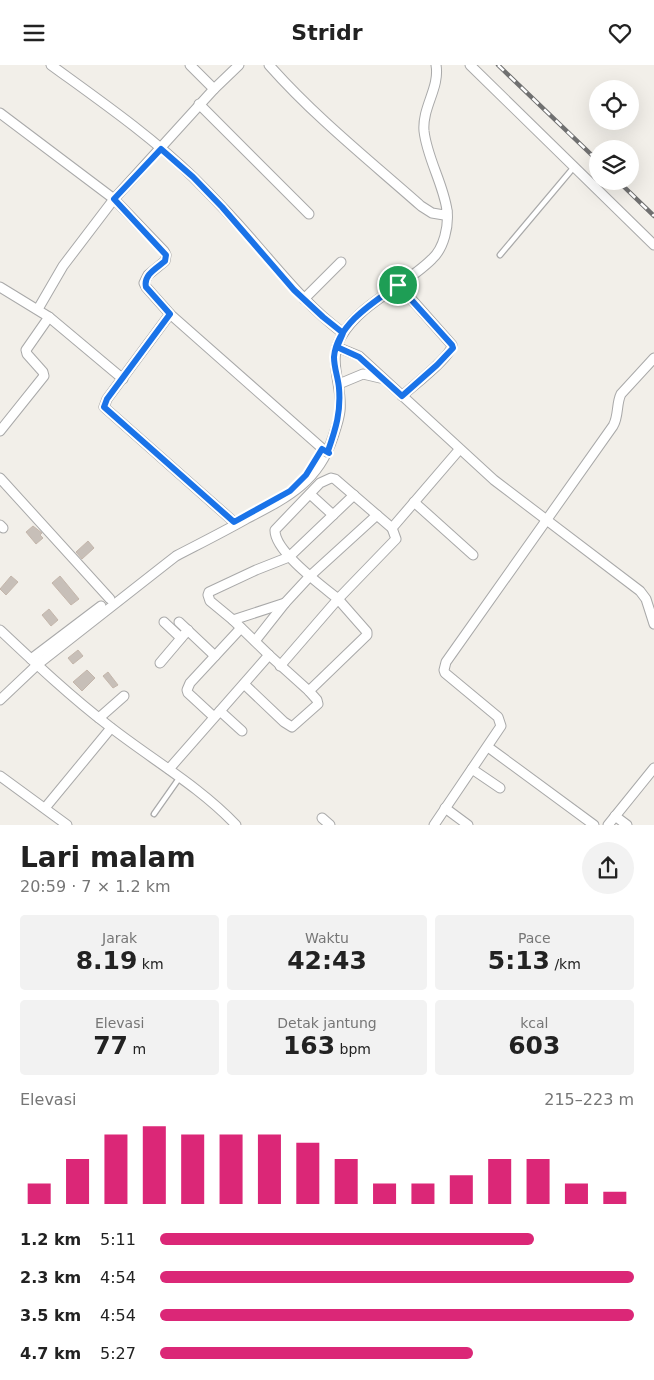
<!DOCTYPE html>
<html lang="id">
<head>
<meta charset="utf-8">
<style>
	:root { --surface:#fff; --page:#f2f2f2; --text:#222; --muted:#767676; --accent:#db2777 }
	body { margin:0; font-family:"DejaVu Sans",sans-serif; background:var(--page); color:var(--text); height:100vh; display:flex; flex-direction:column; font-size:19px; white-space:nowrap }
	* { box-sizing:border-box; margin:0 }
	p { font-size:16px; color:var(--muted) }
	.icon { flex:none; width:28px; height:28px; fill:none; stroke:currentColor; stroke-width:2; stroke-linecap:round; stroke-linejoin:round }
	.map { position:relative; height:760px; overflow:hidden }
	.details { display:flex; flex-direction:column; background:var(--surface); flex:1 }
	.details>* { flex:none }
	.controls { position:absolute; left:589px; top:15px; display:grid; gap:10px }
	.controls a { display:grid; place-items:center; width:50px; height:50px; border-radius:50%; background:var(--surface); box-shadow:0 5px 20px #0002; font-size:25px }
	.pin { position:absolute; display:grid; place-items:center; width:42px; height:42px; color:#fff; margin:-21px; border:2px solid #fff; border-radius:50%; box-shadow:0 1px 5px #0007 }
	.round { display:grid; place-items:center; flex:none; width:52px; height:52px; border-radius:26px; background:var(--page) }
	.head { display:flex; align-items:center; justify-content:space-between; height:85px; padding:0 20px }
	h1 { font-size:28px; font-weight:700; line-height:38px }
	.metrics { display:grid; grid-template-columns:repeat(3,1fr); gap:8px; height:85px; padding:5px 20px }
	.metrics div { display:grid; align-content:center; border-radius:5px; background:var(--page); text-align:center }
	.metrics b { font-size:25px; font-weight:700 }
	.metrics small { font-size:14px; font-weight:400 }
	.metrics p { font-size:14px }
	.chart { height:140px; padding:10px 20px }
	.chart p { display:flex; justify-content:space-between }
	.chart svg { width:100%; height:90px; margin-top:5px; stroke:var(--accent); stroke-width:6 }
	ul { padding:0 20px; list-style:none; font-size:16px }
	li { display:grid; grid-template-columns:80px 60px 1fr; align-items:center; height:38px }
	li i { height:12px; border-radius:6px; background:var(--accent) }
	header { display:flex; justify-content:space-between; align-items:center; height:65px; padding:0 20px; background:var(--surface); font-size:22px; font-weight:700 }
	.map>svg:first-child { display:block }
</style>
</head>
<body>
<header><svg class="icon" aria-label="menu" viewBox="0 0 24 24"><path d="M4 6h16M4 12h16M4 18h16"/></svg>Stridr<svg class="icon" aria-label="heart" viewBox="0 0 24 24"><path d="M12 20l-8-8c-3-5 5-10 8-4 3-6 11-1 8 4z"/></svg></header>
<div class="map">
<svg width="654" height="760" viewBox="0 0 654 760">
	<rect width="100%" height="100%" fill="#f2efe9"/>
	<g fill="#c7bfb8" stroke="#c4b6ab">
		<path d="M33,461L42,468L40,470L43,473L36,479L26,467Z"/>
		<path d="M88,476L94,483L82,494L76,487Z"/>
		<path d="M11,511L18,517L6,530L0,524Z"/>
		<path d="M60,511L79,534L71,540L52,518Z"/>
		<path d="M49,544L58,555L51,561L42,550Z"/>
		<path d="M78,585L83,591L73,599L68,593Z"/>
		<path d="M87,605L95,613L82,626L73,617Z"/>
		<path d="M108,607L118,620L113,623L103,611Z"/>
	</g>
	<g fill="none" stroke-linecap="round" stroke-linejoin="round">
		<defs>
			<g id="service">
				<path d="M500,190L574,102"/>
				<path d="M154,749L180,712"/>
			</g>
			<g id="minor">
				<path d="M51,0C99,35 151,71 194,113C214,133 234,154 253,176C282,209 308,242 343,268"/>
				<path d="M190,0L214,24"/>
				<path d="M269,0C315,52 369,95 421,141L432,148L444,150L447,146"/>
				<path d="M470,0L654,180"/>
				<path d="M199,39L309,149"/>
				<path d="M0,48L114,134L164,186L166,190L165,196L148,210L144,218L146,222L170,249L324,385"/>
				<path d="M398,219L452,280C451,292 413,321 402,331"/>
				<path d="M0,222L49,252L123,314"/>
				<path d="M304,234L341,197"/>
				<path d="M38,244L63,201L114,134L214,24L239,0"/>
				<path d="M170,249L107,334L104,342L234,457"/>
				<path d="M337,282L359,291L494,415L640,526L646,534L654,559"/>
				<path d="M339,319L363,309L380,313"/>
				<path d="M0,366L44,311L43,307L27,289L26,285L49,252"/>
				<path d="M0,413L110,534"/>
				<path d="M331,413L335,414L392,463L396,474L338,534C322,521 274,486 275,465L320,418Z"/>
				<path d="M310,429L333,450"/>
				<path d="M414,437L473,490"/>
				<path d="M0,460L3,463"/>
				<path d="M392,463L459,385"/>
				<path d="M233,555L285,538"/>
				<path d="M164,557L181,573"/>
				<path d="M179,557L215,591"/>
				<path d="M0,565C35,598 71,632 109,661C151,694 199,721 236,760"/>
				<path d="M255,576L285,538L310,511L377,450"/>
				<path d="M31,594L101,541"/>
				<path d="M160,598L188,565"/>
				<path d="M280,601L338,534L367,567V570L309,626"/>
				<path d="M244,619L284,657L292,662L318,639L317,635L309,626L269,590L233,555L210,536L208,530L209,527L256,505L289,492L354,430"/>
				<path d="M0,635L37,600L167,498L176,491C199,479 223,467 246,454C286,433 318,418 333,372C336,363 339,355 340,346C343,321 327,296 341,272C361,237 404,222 432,194C444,183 449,161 447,145C443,118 427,93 424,66C422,42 440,23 436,0"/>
				<path d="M220,646L242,666"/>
				<path d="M214,652L188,628L187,625L190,618L241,563"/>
				<path d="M99,653L124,631"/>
				<path d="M488,682L594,760"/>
				<path d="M169,704L269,590"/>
				<path d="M472,704L500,723"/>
				<path d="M0,711L67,760"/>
				<path d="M45,743L111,663"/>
				<path d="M445,743L468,760"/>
				<path d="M615,751L627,760"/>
				<path d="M322,753L330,760"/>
				<path d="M434,760L501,661L498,652L445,608L444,605L446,597L613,361C619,351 616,339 621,329L654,293"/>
				<path d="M608,760L654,703"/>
			</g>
		</defs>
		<use href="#service" stroke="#a9a9a9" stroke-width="7"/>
		<use href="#minor" stroke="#a9a9a9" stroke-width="11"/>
		<use href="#service" stroke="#fff" stroke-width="4.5"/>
		<use href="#minor" stroke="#fff" stroke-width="9"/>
		<defs>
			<g id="rail">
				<path d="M498,0L598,96"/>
				<path d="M618,116L654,151"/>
			</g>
		</defs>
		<use href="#rail" stroke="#707070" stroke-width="4.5"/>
		<use href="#rail" stroke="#fff" stroke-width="2.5" stroke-dasharray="8" stroke-linecap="butt"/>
		<defs>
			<path id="minor-bridge" d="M324,385L329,388"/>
		</defs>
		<use href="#minor-bridge" stroke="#a9a9a9" stroke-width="11" stroke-linecap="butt"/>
		<use href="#minor-bridge" stroke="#fff" stroke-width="9"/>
	</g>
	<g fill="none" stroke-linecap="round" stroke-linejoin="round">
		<defs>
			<path id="route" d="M398,220C374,237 337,259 334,292C334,303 338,312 339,323C341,347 336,363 328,386L329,388L322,384L306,410L290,426L234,457L104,342L107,334L170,249L146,222C143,210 157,203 165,196L166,190L114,134L161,84L193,112L222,142L294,225L323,252L343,268L337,282L359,292L402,331L437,300L453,283L452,280L398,220"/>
		</defs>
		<use href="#route" stroke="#fff" stroke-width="10"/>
		<use href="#route" stroke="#1a73e8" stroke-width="6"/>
	</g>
</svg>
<div class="controls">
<a><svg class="icon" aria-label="locate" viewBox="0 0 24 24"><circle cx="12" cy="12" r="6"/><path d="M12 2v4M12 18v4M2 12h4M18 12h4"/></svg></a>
<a><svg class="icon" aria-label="layers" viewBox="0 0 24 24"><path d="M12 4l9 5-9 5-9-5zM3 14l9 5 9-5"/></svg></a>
</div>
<div class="pin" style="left:398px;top:220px;background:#1e9e55"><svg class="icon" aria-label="arrive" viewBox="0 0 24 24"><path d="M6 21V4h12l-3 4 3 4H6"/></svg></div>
</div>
<section class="details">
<div class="head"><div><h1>Lari malam</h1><p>20:59 · 7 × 1.2 km</p></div><a class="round"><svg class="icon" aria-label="share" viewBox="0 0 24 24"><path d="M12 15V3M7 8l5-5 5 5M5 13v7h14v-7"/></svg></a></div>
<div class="metrics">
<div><p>Jarak</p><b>8.19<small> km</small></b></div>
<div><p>Waktu</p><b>42:43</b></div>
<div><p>Pace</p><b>5:13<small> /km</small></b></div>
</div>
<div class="metrics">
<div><p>Elevasi</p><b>77<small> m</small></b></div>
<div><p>Detak jantung</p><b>163<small> bpm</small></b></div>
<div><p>kcal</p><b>603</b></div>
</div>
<div class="chart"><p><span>Elevasi</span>215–223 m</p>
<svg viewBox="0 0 160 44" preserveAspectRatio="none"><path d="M5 44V34M15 44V22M25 44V10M35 44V6M45 44V10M55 44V10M65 44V10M75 44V14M85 44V22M95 44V34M105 44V34M115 44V30M125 44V22M135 44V22M145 44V34M155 44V38"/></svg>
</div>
<ul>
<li><b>1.2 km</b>5:11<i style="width:79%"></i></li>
<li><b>2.3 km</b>4:54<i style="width:100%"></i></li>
<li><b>3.5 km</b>4:54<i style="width:100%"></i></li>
<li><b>4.7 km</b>5:27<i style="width:66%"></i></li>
</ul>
</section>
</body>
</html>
